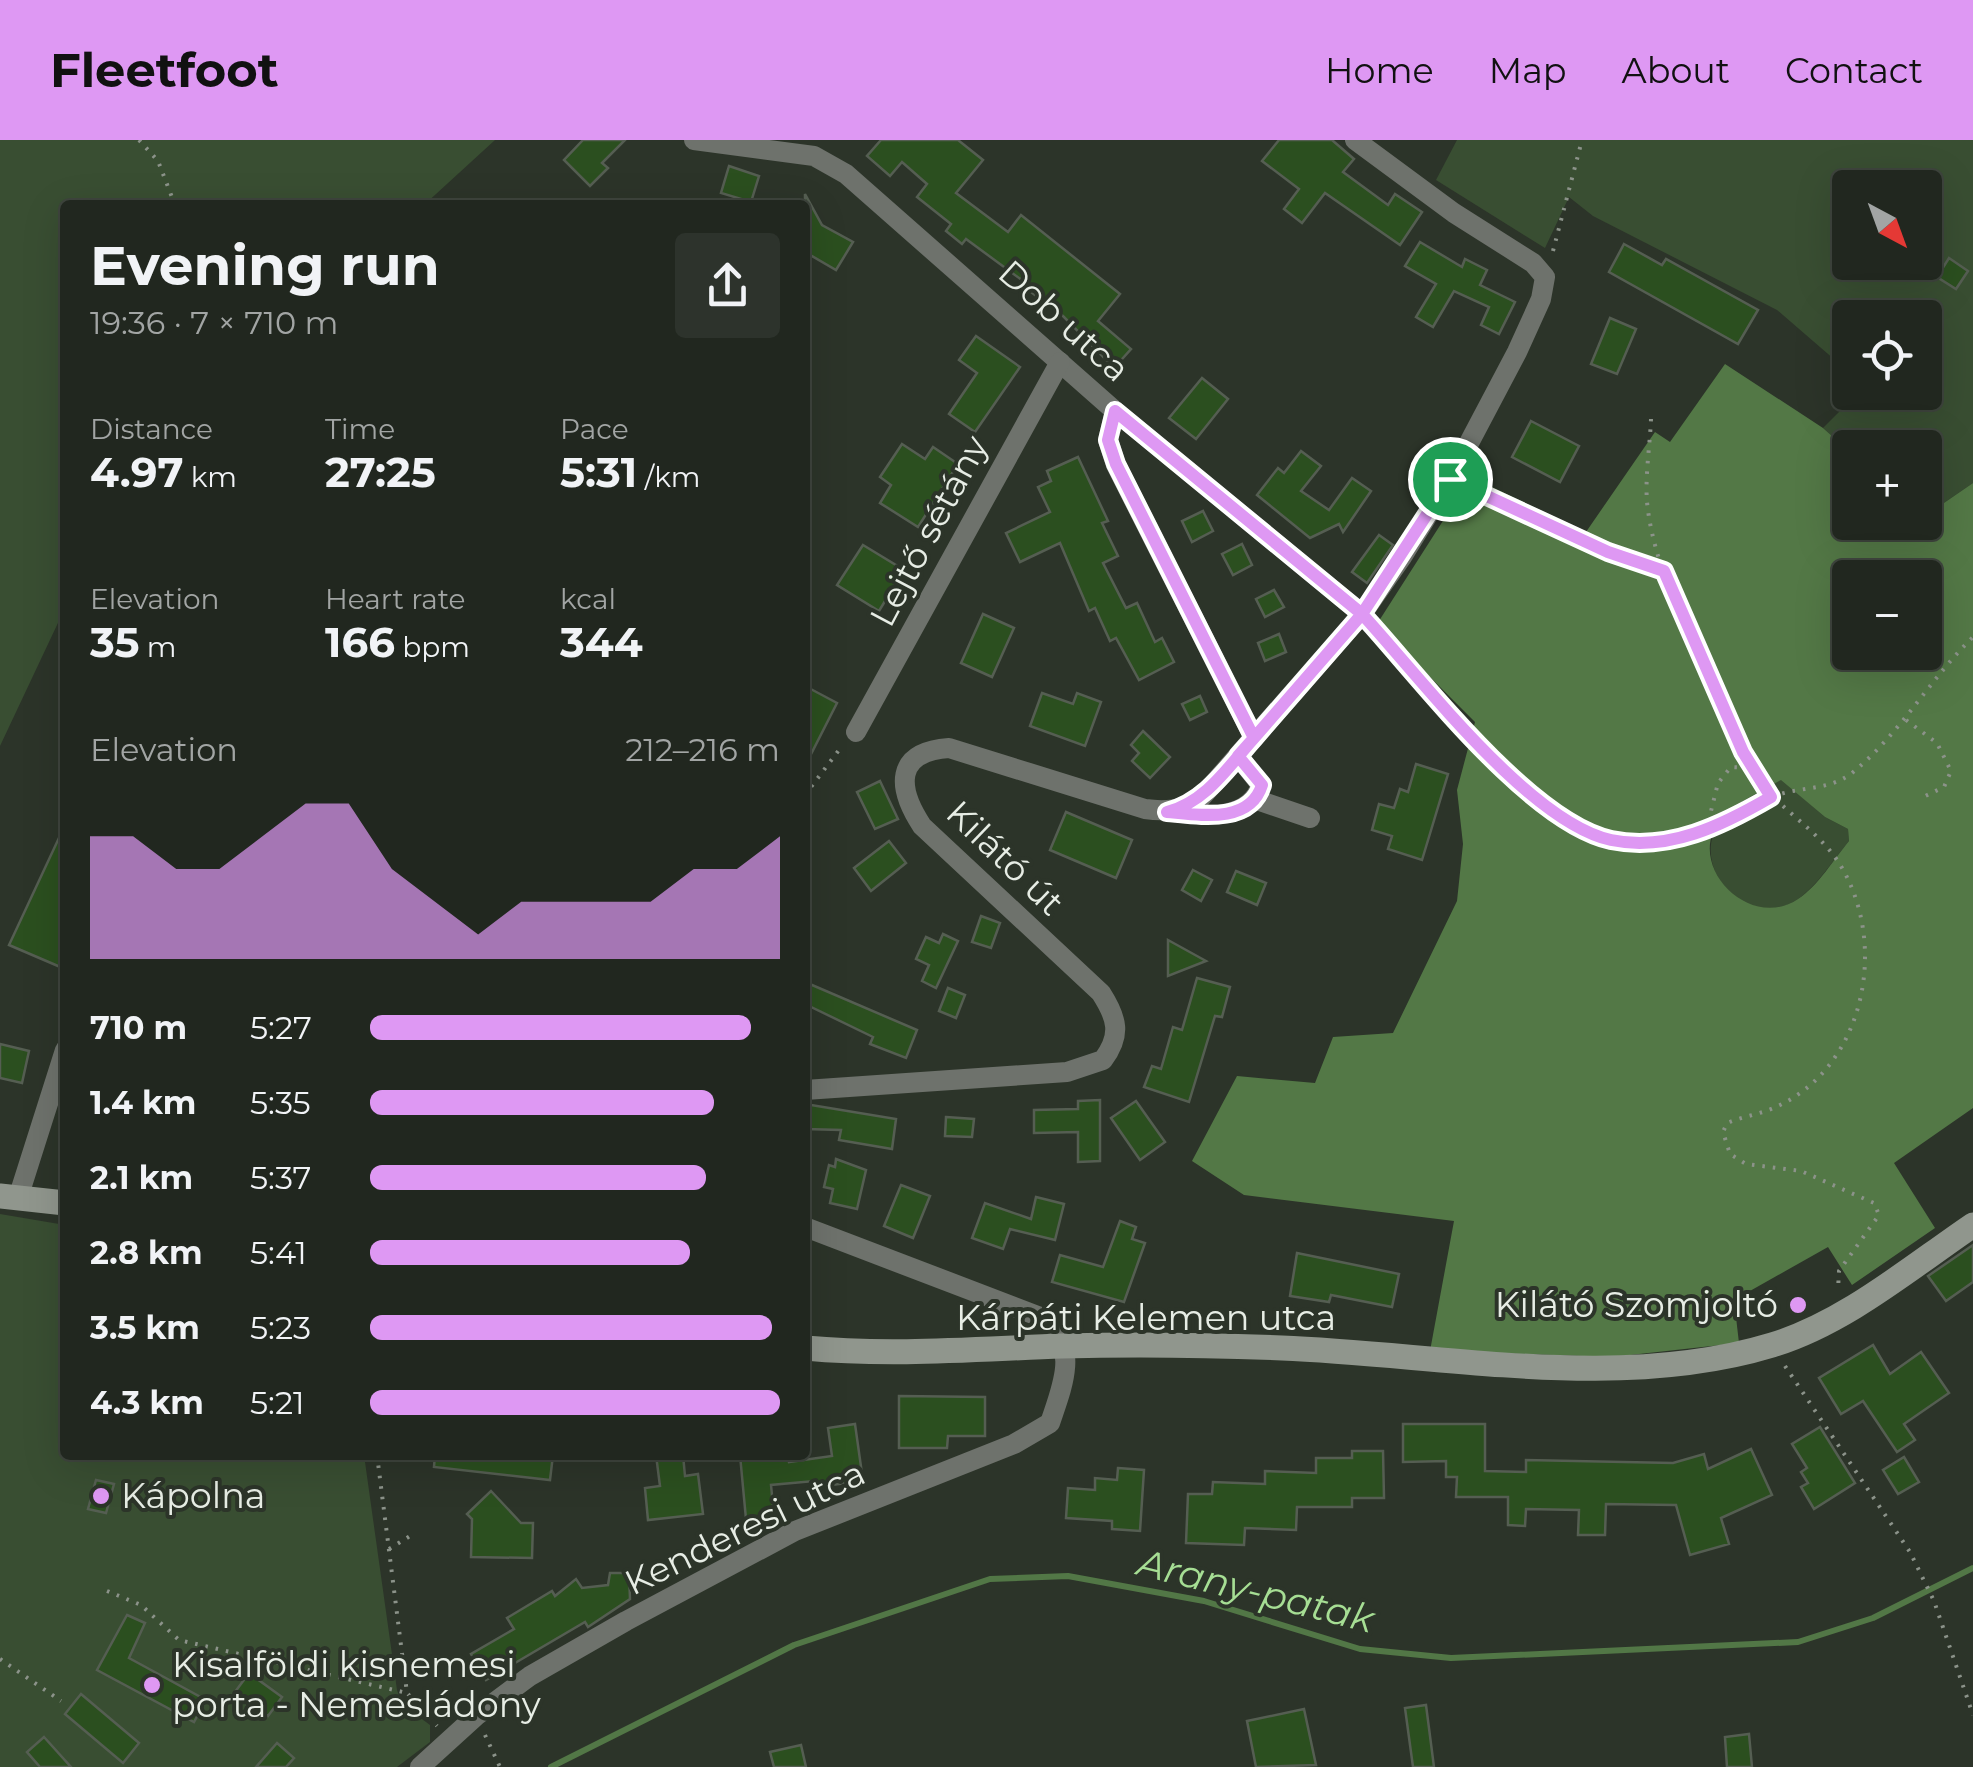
<!DOCTYPE html>
<html lang="en">
<head>
<meta charset="utf-8">
<style>
	:root { --surface:#21271f; --page:#2d332c; --text:#f1f3f6; --muted:#a2a5a4; --line:#3e443d; --accent:#de98f3 }
	body { margin:0; font-family:Montserrat,sans-serif; background:var(--page); color:var(--text); height:100vh; display:flex; flex-direction:column; font-size:38px; white-space:nowrap }
	* { box-sizing:border-box; margin:0 }
	p { font-size:32px; color:var(--muted) }
	.icon { flex:none; width:55px; height:55px; fill:none; stroke:currentColor; stroke-width:2; stroke-linecap:round; stroke-linejoin:round }
	.map { position:relative; flex:1; overflow:hidden }
	.details { position:absolute; left:60px; top:60px; width:750px; height:1260px; display:flex; flex-direction:column; background:var(--surface); border-radius:10px; box-shadow:0 10px 40px #0002,0 0 0 2px var(--line) }
	.details>* { flex:none }
	.needle { width:65px; rotate:139deg }
	.controls { position:absolute; left:1832px; top:30px; display:grid; gap:20px }
	.controls a { display:grid; place-items:center; width:110px; height:110px; border-radius:10px; background:var(--surface); box-shadow:0 10px 40px #0002,0 0 0 2px var(--line); font-size:50px }
	.pin { position:absolute; display:grid; place-items:center; width:85px; height:85px; color:#fff; margin:-42px; border:5px solid #fff; border-radius:50%; box-shadow:0 2px 10px #0007 }
	.round { display:grid; place-items:center; flex:none; width:105px; height:105px; border-radius:10px; background:var(--page) }
	.head { display:flex; align-items:center; justify-content:space-between; height:170px; padding:0 30px }
	h1 { font-size:55px; font-weight:700; line-height:75px }
	.metrics { display:grid; grid-template-columns:repeat(3,1fr); gap:15px; height:170px; padding:10px 30px }
	.metrics div { display:grid; align-content:center }
	.metrics b { font-size:42px; font-weight:700 }
	.metrics small { font-size:28px; font-weight:400 }
	.metrics p { font-size:28px }
	.chart { height:280px; padding:20px 30px }
	.chart p { display:flex; justify-content:space-between }
	.chart svg { width:100%; height:180px; margin-top:10px; fill:var(--accent); opacity:.7 }
	ul { padding:0 30px; list-style:none; font-size:32px }
	li { display:grid; grid-template-columns:160px 120px 1fr; align-items:center; height:75px }
	li i { height:25px; border-radius:12px; background:var(--accent) }
	header { display:flex; align-items:center; gap:60px; box-sizing:border-box; height:140px; padding:0 50px; background:var(--accent); color:#111 }
	header strong { font-size:48px }
	nav { display:flex; gap:55px; margin-inline-start:auto; font-size:35px }
	.map>svg:first-child { display:block }
</style>
</head>
<body>
<header>
<strong>Fleetfoot</strong>
<nav><a>Home</a><a>Map</a><a>About</a><a>Contact</a></nav>
</header>
<div class="map">
<svg width="1973" height="1627" viewBox="0 0 1973 1627">
	<rect width="100%" height="100%" fill="#2c3429"/>
	<g fill="#394e32" fill-rule="evenodd">
		<path d="M0,0H495L424,65H65V468L0,606Z"/>
		<path d="M1457,0H1973V343L1925,376V308H1850V312L1823,288L1858,253L1925,252V178H1850V233L1777,170L1593,76L1569,57L1545,108L1436,40ZM1850,48H1925V122H1850Z"/>
		<path d="M1781,639L1825,677L1848,689L1849,701C1834,719 1817,746 1798,759C1750,792 1688,730 1719,683C1731,663 1761,651 1781,639Z"/>
		<path d="M0,1074L65,1085V1315H364L397,1550L402,1564L430,1585V1602L397,1627H0Z"/>
	</g>
	<path fill="#537846" fill-rule="evenodd" d="M1725,224L1823,288L1850,312V382H1925V376L1973,343V968L1894,1023L1935,1088L1852,1145L1828,1107L1734,1160L1739,1203L1612,1217L1430,1211L1454,1081L1244,1055L1192,1021L1237,936L1315,943L1333,897L1393,893L1457,761L1463,704L1457,650L1475,582L1377,484L1471,337L1586,392L1655,292L1670,302ZM1850,438H1925V512H1850ZM1781,640L1825,677L1848,689L1849,701C1834,719 1818,746 1798,759C1748,793 1681,721 1723,677C1739,661 1762,651 1781,640Z"/>
	<g fill="none" stroke-linecap="round" stroke-linejoin="round">
		<path stroke="#527746" stroke-width="6" d="M551,1627L794,1505L990,1439L1068,1436L1204,1461L1360,1509L1451,1518L1798,1502L1873,1478L1973,1428"/>
	</g>
	<g fill="#2b4f1f" stroke="#555e52" stroke-width="2.5">
		<path d="M583,0H625L602,23L608,28L590,46L564,20Z"/>
		<path d="M881,0H958L983,20L956,53L1008,92L1021,75L1120,154L1098,181L1131,209L1114,228L1063,176L1031,152L1034,149L966,99L962,104L946,91L951,84L917,57L927,44L902,22L890,36L867,16Z"/>
		<path d="M1279,0H1332L1354,19L1343,32L1388,65L1395,54L1422,72L1400,105L1325,53L1302,83L1284,69L1299,49L1262,21Z"/>
		<path d="M729,26L759,36L751,62L721,53Z"/>
		<path d="M805,54L822,85L853,102L836,130L805,112Z"/>
		<path d="M1420,102L1462,127L1465,119L1487,130L1480,145L1515,162L1499,194L1481,185L1489,167L1454,151L1433,187L1416,177L1436,144L1405,126Z"/>
		<path d="M1624,104L1662,125L1666,119L1758,170L1738,204L1609,132Z"/>
		<path d="M1949,118L1968,131L1956,149L1937,137Z"/>
		<path d="M1610,178L1636,189L1617,234L1591,224Z"/>
		<path d="M976,196L1020,227L975,292L949,274L977,233L959,220Z"/>
		<path d="M1202,238L1228,259L1196,299L1169,278Z"/>
		<path d="M1531,281L1579,306L1560,342L1512,317Z"/>
		<path d="M902,304L925,319L933,307L958,324L918,387L880,363L891,345L880,337Z"/>
		<path d="M1301,311L1321,326L1301,351L1329,370L1352,338L1371,351L1343,392L1339,384L1310,398L1257,355L1278,328L1284,333Z"/>
		<path d="M1078,317L1108,381L1102,383L1118,416L1103,423L1126,468L1137,463L1155,502L1162,498L1174,522L1139,540L1116,498L1110,501L1095,468L1089,471L1060,403L1020,422L1006,393L1050,372L1038,347L1051,341L1047,331Z"/>
		<path d="M1203,371L1213,391L1192,402L1182,381Z"/>
		<path d="M1379,395L1393,405L1367,443L1352,432Z"/>
		<path d="M1242,404L1252,425L1233,435L1222,414Z"/>
		<path d="M863,405L904,430L879,471L837,445Z"/>
		<path d="M1274,450L1284,467L1265,477L1256,459Z"/>
		<path d="M983,474L1014,488L992,537L961,523Z"/>
		<path d="M1279,494L1286,512L1265,521L1258,503Z"/>
		<path d="M805,546L837,563L805,626Z"/>
		<path d="M1042,553L1073,564L1077,553L1101,562L1085,606L1030,586Z"/>
		<path d="M1200,556L1207,572L1190,580L1182,564Z"/>
		<path d="M1143,591L1170,617L1150,638L1132,621L1139,613L1131,605Z"/>
		<path d="M1416,624L1448,634L1422,720L1388,709L1392,696L1372,690L1379,664L1394,668L1400,649L1408,652Z"/>
		<path d="M880,641L898,679L875,689L857,652Z"/>
		<path d="M1066,672L1132,700L1116,738L1050,710Z"/>
		<path d="M65,685V829L9,805Z"/>
		<path d="M889,701L906,723L871,751L854,728Z"/>
		<path d="M1193,730L1212,740L1201,761L1182,750Z"/>
		<path d="M1236,731L1266,743L1257,765L1227,752Z"/>
		<path d="M981,776L1000,783L991,808L972,802Z"/>
		<path d="M943,794L958,801L936,848L922,841L929,825L916,819L926,797L939,803Z"/>
		<path d="M1168,800L1206,821L1168,836Z"/>
		<path d="M1197,838L1230,847L1222,877L1215,876L1189,962L1144,947L1152,926L1161,929L1173,887L1182,890Z"/>
		<path d="M805,842L917,890L906,918L870,904L873,897L805,864Z"/>
		<path d="M948,848L965,855L956,878L939,871Z"/>
		<path d="M0,904L29,911L22,943L0,938Z"/>
		<path d="M1100,960V1021L1078,1022V992L1034,993V970L1078,969V961Z"/>
		<path d="M1136,961L1165,1002L1140,1020L1111,978Z"/>
		<path d="M805,964L896,979L892,1009L839,1000L841,990L805,989Z"/>
		<path d="M946,977L974,979L972,997L945,996Z"/>
		<path d="M836,1019L866,1030L857,1069L830,1063L833,1049L824,1047L829,1025L835,1027Z"/>
		<path d="M901,1045L930,1056L913,1098L884,1086Z"/>
		<path d="M1036,1057L1064,1064L1055,1100L1010,1089L1003,1109L972,1098L985,1063L1031,1079Z"/>
		<path d="M1120,1081L1136,1087L1132,1099L1145,1103L1124,1162L1052,1142L1060,1115L1103,1127Z"/>
		<path d="M1973,1105V1142L1946,1161L1928,1136Z"/>
		<path d="M1297,1113L1399,1134L1392,1167L1331,1155L1329,1162L1290,1156Z"/>
		<path d="M1873,1205L1890,1234L1921,1212L1949,1253L1904,1284L1915,1300L1897,1312L1863,1261L1841,1274L1819,1238Z"/>
		<path d="M899,1256L985,1257V1296H948L947,1308H899Z"/>
		<path d="M855,1284L863,1341L815,1347L814,1341L771,1345L774,1376L746,1379L740,1315L788,1316L789,1322L832,1316L828,1288Z"/>
		<path d="M1403,1284H1485V1331L1526,1332V1320L1673,1323L1704,1314L1708,1329L1751,1309L1772,1355L1721,1378L1729,1404L1690,1415L1676,1365L1606,1364L1605,1395H1578L1579,1370L1526,1369L1525,1386L1508,1385V1357H1456L1457,1337H1446V1321L1403,1322Z"/>
		<path d="M1820,1287L1855,1343L1814,1369L1801,1347L1808,1343L1801,1332L1807,1328L1792,1304Z"/>
		<path d="M1352,1311H1383L1384,1358H1352V1367H1297L1296,1390L1245,1388L1244,1405L1186,1403L1188,1354H1212L1213,1342L1265,1344V1331L1316,1333V1318H1352Z"/>
		<path d="M435,1315H553L550,1340L434,1327Z"/>
		<path d="M656,1315H683L685,1336L698,1334L703,1374L648,1380L645,1348L660,1346Z"/>
		<path d="M1904,1317L1919,1342L1898,1354L1883,1330Z"/>
		<path d="M1118,1328L1144,1330L1140,1391L1112,1389V1381L1066,1378L1068,1348L1095,1350V1338L1117,1340Z"/>
		<path d="M96,1340L114,1344L106,1373L88,1369Z"/>
		<path d="M491,1351L521,1383H533L532,1418L471,1417L472,1379L467,1374Z"/>
		<path d="M610,1433H629L630,1459L588,1487L585,1482L486,1540L471,1514L514,1489L507,1478L552,1451L555,1456L576,1439L582,1448L608,1445Z"/>
		<path d="M127,1475L145,1483L129,1518L206,1560L194,1582L97,1530Z"/>
		<path d="M249,1533L282,1557L268,1576L235,1552Z"/>
		<path d="M81,1554L139,1603L123,1623L65,1574Z"/>
		<path d="M1426,1565L1434,1627H1413L1405,1568Z"/>
		<path d="M1304,1569L1316,1625L1256,1627L1247,1581Z"/>
		<path d="M1749,1594L1752,1627H1727L1725,1597Z"/>
		<path d="M44,1597L71,1627H40L27,1612Z"/>
		<path d="M277,1603L294,1618L286,1627H256Z"/>
		<path d="M801,1605L806,1627H774L770,1612Z"/>
	</g>
	<g fill="none" stroke-linecap="round" stroke-linejoin="round">
		<g stroke="#8c938a" stroke-width="4" stroke-dasharray="2.5 8" stroke-linecap="butt">
			<path d="M139,0L158,21L175,65"/>
			<path d="M1553,111L1582,0"/>
			<path d="M1651,279C1650,305 1645,335 1647,362C1654,432 1692,498 1721,560C1731,583 1739,608 1752,630C1774,667 1815,686 1839,723C1889,802 1866,925 1778,966C1762,974 1744,976 1727,983L1723,992L1730,1014L1746,1024L1801,1031L1874,1063L1879,1075L1839,1131L1838,1150"/>
			<path d="M1468,348L1607,412L1662,430"/>
			<path d="M1375,487C1426,544 1512,658 1580,689C1618,707 1666,704 1706,692C1728,686 1746,671 1766,660C1793,645 1826,653 1852,633C1900,594 1929,540 1973,497"/>
			<path d="M1906,580L1937,603L1951,631L1944,647L1921,658"/>
			<path d="M805,655L842,606"/>
			<path d="M1706,691L1718,643L1731,627L1751,628"/>
			<path d="M1785,1226L1910,1412L1934,1461L1973,1575"/>
			<path d="M377,1315L407,1553L437,1586"/>
			<path d="M389,1409L410,1396"/>
			<path d="M107,1451L141,1465L179,1500L407,1553"/>
			<path d="M0,1519L61,1561"/>
			<path d="M485,1595L500,1627"/>
		</g>
		<g stroke="#6e726c" stroke-width="20">
			<path d="M694,0L814,16L846,34L1115,271L1362,474"/>
			<path d="M1115,271L1108,300L1116,325L1254,598"/>
			<path d="M856,592L1060,222"/>
			<path d="M1257,660L1310,678"/>
			<path d="M1174,672C1206,676 1250,681 1261,645L1238,616"/>
			<path d="M805,950L1067,932L1103,920C1122,895 1117,878 1101,853L922,686C897,648 894,612 949,608L1145,669C1167,672 1180,670 1200,659L1362,474L1402,417L1450,339L1517,212L1541,159L1545,137L1533,123L1454,73L1355,0"/>
			<path d="M18,1058L65,910"/>
			<path d="M420,1627L476,1576L530,1536L626,1481L795,1391L1014,1304L1050,1283C1062,1247 1077,1214 1051,1181L805,1087"/>
		</g>
		<g stroke="#90968d" stroke-width="25">
			<path d="M0,1056L65,1063"/>
			<path d="M805,1208C892,1216 976,1209 1062,1206C1135,1204 1209,1205 1282,1208C1440,1214 1618,1252 1772,1205C1845,1183 1911,1127 1973,1085"/>
		</g>
	</g>
	<g fill="none" stroke-linecap="round" stroke-linejoin="round">
		<defs>
			<path id="route" d="M1450,339L1362,474L1115,271L1108,300L1116,324L1254,598C1228,627 1206,662 1167,672C1200,675 1250,684 1262,645L1238,616L1254,598L1362,474C1420,537 1529,682 1611,700C1669,712 1723,685 1771,657L1743,612L1664,431L1608,412L1450,339"/>
		</defs>
		<use href="#route" stroke="#fff" stroke-width="20"/>
		<use href="#route" stroke="#de98f3" stroke-width="12"/>
	</g>
	<g fill="#de98f3" stroke="#2c3429" stroke-width="4">
		<circle cx="1798" cy="1165" r="10"/>
		<circle cx="101" cy="1356" r="10"/>
		<circle cx="152" cy="1545" r="10"/>
	</g>
	<g text-anchor="middle" stroke-width="8" stroke-linejoin="round" paint-order="stroke">
		<g font-size="35" fill="#e7ede5" stroke="#2c3429">
			<text transform="translate(1064 181) rotate(42)" y="12">Dob utca</text>
			<text transform="translate(929 391) rotate(-62)" y="12">Lejtő sétány</text>
			<text transform="translate(1005 718) rotate(44)" y="12">Kilátó út</text>
			<text x="1146" y="1190">Kárpáti Kelemen utca</text>
			<text transform="translate(745 1388) rotate(-26)" y="12">Kenderesi utca</text>
		</g>
		<g font-size="35" fill="#e7ede5" stroke="#2c3429" text-anchor="start">
			<text x="1778" y="1177" text-anchor="end">Kilátó Szomjoltó</text>
			<text x="121" y="1368">Kápolna</text>
			<text x="172" y="1537">Kisalföldi kisnemesi<tspan x="172" dy="40">porta - Nemesládony</tspan></text>
		</g>
		<g font-size="38" font-style="italic" fill="#a6de94" stroke="#2c3429">
			<text transform="translate(1256 1451) rotate(14)" y="13">Arany-patak</text>
		</g>
	</g>
</svg>
<div class="controls">
<a><svg class="needle" viewBox="-14 -14 28 28"><path d="M0-13l5 13h-10z" fill="#e53935"/><path d="M0 13l5-13h-10z" fill="#a2a5a4"/></svg></a>
<a><svg class="icon" aria-label="locate" viewBox="0 0 24 24"><circle cx="12" cy="12" r="6"/><path d="M12 2v4M12 18v4M2 12h4M18 12h4"/></svg></a>
<a>+</a>
<a>−</a>
</div>
<div class="pin" style="left:1450px;top:339px;background:#1e9e55"><svg class="icon" aria-label="arrive" viewBox="0 0 24 24"><path d="M6 21V4h12l-3 4 3 4H6"/></svg></div>
<section class="details">
<div class="head"><div><h1>Evening run</h1><p>19:36 · 7 × 710 m</p></div><a class="round"><svg class="icon" aria-label="share" viewBox="0 0 24 24"><path d="M12 15V3M7 8l5-5 5 5M5 13v7h14v-7"/></svg></a></div>
<div class="metrics">
<div><p>Distance</p><b>4.97<small> km</small></b></div>
<div><p>Time</p><b>27:25</b></div>
<div><p>Pace</p><b>5:31<small> /km</small></b></div>
</div>
<div class="metrics">
<div><p>Elevation</p><b>35<small> m</small></b></div>
<div><p>Heart rate</p><b>166<small> bpm</small></b></div>
<div><p>kcal</p><b>344</b></div>
</div>
<div class="chart"><p><span>Elevation</span>212–216 m</p>
<svg viewBox="0 0 160 44" preserveAspectRatio="none"><path d="M0 44V14L10 14L20 22L30 22L40 14L50 6L60 6L70 22L80 30L90 38L100 30L110 30L120 30L130 30L140 22L150 22L160 14V44z"/></svg>
</div>
<ul>
<li><b>710 m</b>5:27<i style="width:93%"></i></li>
<li><b>1.4 km</b>5:35<i style="width:84%"></i></li>
<li><b>2.1 km</b>5:37<i style="width:82%"></i></li>
<li><b>2.8 km</b>5:41<i style="width:78%"></i></li>
<li><b>3.5 km</b>5:23<i style="width:98%"></i></li>
<li><b>4.3 km</b>5:21<i style="width:100%"></i></li>
</ul>
</section>
</div>
</body>
</html>
